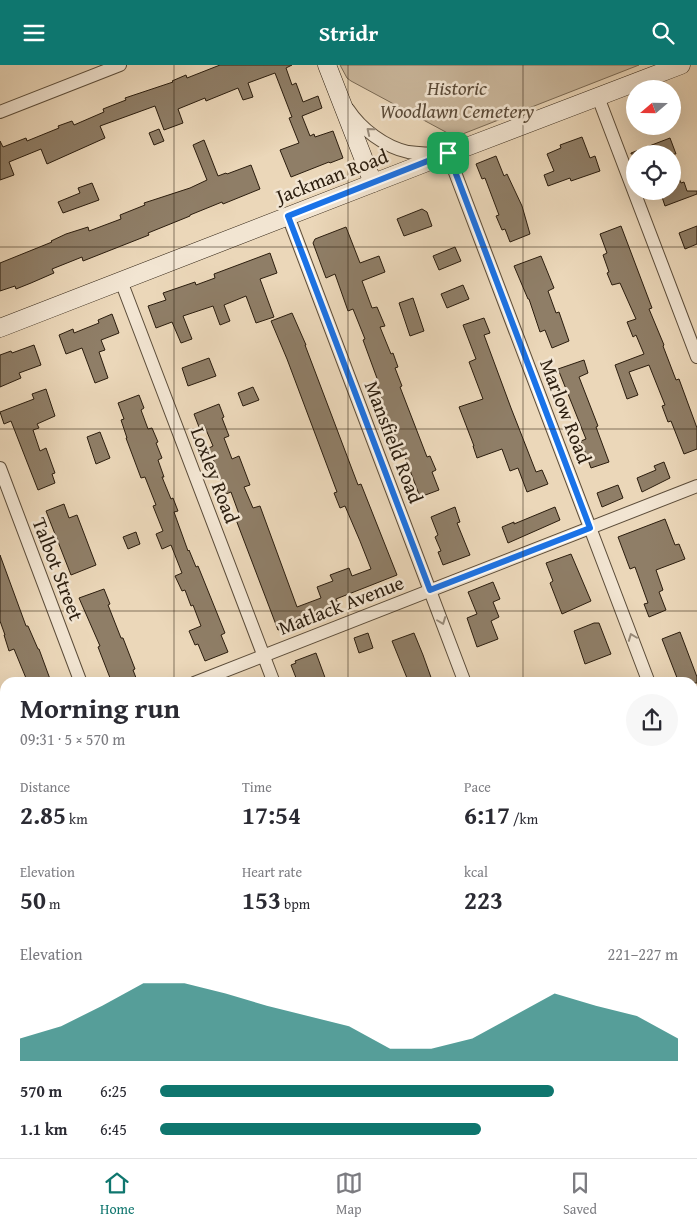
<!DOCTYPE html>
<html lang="en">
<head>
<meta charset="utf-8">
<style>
	:root { --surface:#fff; --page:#f7f7f7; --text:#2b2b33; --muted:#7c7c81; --line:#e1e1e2; --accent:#0f766e }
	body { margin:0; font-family:"Gentium Book Plus",serif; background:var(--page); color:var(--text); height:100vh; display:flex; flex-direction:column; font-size:19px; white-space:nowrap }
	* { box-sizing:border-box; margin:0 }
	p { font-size:16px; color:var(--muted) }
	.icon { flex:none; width:28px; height:28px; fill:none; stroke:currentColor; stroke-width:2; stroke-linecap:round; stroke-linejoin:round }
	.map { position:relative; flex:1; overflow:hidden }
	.panel { position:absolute; left:0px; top:612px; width:698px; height:481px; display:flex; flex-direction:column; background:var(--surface); border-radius:15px 15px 0 0; box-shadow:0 5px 20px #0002 }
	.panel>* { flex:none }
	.needle { width:32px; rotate:250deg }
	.buttons { position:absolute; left:626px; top:15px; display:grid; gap:10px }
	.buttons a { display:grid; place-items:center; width:55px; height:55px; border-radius:50%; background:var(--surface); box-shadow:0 5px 20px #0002; font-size:25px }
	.pin { position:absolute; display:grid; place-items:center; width:42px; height:42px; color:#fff; margin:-21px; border-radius:10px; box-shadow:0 2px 8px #0006 }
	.round { display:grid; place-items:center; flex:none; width:52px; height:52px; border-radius:26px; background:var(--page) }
	.headline { display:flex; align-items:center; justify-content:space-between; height:85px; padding:0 20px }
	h1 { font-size:28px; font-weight:600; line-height:38px }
	.figures { display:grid; grid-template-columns:repeat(3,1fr); gap:8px; height:85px; padding:5px 20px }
	.figures div { display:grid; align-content:center }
	.figures b { font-size:25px; font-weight:600 }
	.figures small { font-size:14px; font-weight:400 }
	.figures p { font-size:14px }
	.chart { height:140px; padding:10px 20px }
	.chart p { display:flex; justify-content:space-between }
	.chart svg { width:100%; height:90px; margin-top:5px; fill:var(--accent); opacity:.7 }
	ul { padding:0 20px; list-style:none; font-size:16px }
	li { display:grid; grid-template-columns:80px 60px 1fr; align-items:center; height:38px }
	li i { height:12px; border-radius:6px; background:var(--accent) }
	header { display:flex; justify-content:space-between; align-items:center; height:65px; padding:0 20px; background:var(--accent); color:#fff; font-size:22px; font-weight:600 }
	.menu { display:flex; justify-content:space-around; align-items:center; height:70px; border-top:1px solid var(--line); background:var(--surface); font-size:14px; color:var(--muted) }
	.menu a { display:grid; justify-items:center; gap:2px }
	.menu .on { color:var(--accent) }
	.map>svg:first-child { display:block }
</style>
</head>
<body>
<header><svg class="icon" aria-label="menu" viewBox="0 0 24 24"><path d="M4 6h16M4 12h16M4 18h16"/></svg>Stridr<svg class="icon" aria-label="search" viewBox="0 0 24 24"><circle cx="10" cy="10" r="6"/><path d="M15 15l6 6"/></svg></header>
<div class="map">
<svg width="697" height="1093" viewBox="0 0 697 1093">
	<rect width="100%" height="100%" fill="#ebd7b9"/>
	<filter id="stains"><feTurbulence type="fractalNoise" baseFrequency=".004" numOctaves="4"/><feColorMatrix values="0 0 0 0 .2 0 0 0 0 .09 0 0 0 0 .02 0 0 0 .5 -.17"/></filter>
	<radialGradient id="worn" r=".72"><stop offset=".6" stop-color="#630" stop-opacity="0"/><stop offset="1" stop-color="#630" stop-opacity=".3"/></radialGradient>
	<path fill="#cab79c" stroke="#7a6a55" d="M340,0H639L455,72L351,16L347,13Z"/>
	<g fill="#8f7e67" stroke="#2b1d0e">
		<path d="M220,0H292L286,3L292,20L296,18L303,37L318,31L322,43L302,51L310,71L314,69L315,72L333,66L343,93L330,98L329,97L291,112L280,85L299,78L289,53L292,52L275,8L248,18L253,32L243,35L238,23L206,36L205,33L178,44L183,58L164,65L155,41L100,61L105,73L47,99L41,84L9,97L14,110L0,115V76L3,82L26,73L27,76L59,63L58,61L72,56L74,60L104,47L103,44L126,35L125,33L173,17L172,16L186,10L187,13Z"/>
		<path d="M159,64L164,76L154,80L149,68Z"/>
		<path d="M582,72L590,93L595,91L600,106L571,116L570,113L548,121L544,110L554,106L547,89L561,83L560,80Z"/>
		<path d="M670,73L676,89H631V88Z"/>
		<path d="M204,75L218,111L226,108L227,109L251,100L260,124L223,139L222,137L190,150V151L148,168L149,170L83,196L82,192L52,204L54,208L31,218L16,224L15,221L0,226V198L52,177L51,176L66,169L88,162L89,166L121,154L120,150L145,140L144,138L190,123L207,115L193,80Z"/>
		<path d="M496,91L504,111L507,109L522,141L530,169L510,177L505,164L502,165L496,151L499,150L485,113L482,114L476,99Z"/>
		<path d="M672,97L681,118L684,117L687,126H697V129L665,141L660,126H672Z"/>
		<path d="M92,118L99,135L63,148L58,137L80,128L78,123Z"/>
		<path d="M422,144L427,147L432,161L404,171L397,154Z"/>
		<path d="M621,161L652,243L649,244L664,280L663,281L676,315L679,314L697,363V384L684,389L671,356L668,357L662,341L665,340L649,300L629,307L638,330L627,334L615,300L644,289L636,270L633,272L627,257L636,254L620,218L612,220L607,208L609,207L603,190L607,188L600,169Z"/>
		<path d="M697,161V179L685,184L679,168Z"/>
		<path d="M346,162L360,198L379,191L385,207L362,216L372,243L377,242L385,261L380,262L391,289L393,288L398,302L395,303L402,321L400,322L427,392L430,391L436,405L432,407L439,425L420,432L405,392L404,393L381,335L382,334L376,317L378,316L363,275L365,274L353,244L348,246L335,209L326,213L313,178L315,174Z"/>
		<path d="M455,182L461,196L439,205L433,191Z"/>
		<path d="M270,188L277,208L260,214L274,252L256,258L246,231L224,240L230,256L220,260L213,241L183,251L192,274L181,278L172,257L156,263L148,241L166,235L163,228L195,217L196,220L215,213L214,209Z"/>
		<path d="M541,191L554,223L548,226L556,248L559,247L569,276L552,283L545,265L540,267L529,234H528L514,201Z"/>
		<path d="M463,220L469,234L447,243L441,229Z"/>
		<path d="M413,233L424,266L410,271L399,238Z"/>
		<path d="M292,248L306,280H305L358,420L361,419L397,510L336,534L340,542L282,565V564L278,565L235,452L239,449L231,427L226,429L209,383L213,381L204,360L199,362L194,349L219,339L224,352L222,353L229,371L224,373L232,394L239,391L250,420L244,422L253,443L260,441L297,542L321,533L317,522L333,516L330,510L349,503L352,511L371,504L360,476L345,441L340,443L334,428L337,427L287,294L271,256Z"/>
		<path d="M112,249L119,268L101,275L105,285L99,287L108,313L95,318L82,283L66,289L59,270L73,264L74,268L99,258L98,255Z"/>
		<path d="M484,253L490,268L484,270L511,343L536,407L542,405L548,419L527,427L518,403L510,406L502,384L477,393L473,381H474L459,342L483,334L469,297L476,294L463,260Z"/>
		<path d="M34,280L41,300L19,308L21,313L0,322V290L11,286L12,288Z"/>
		<path d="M209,293L216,311L188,321L182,303Z"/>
		<path d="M584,295L588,308L579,312L598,361L596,362L609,397L591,403L581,376L586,374L558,304Z"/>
		<path d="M253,322L259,335L243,341L238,328Z"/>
		<path d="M46,324L55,351L37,359L39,363L33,365L40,386L46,383L55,408L52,409L55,418L38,425L11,356L4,359L0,347L34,334L32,329Z"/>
		<path d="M139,330L144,343L141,345L148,364L152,363L158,377L156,378L162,393L158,395L164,412H162L171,434L173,433L178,446L174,447L188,486L189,485L196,502L198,501L225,568L221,570L228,587L205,596L198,579L195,580L189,566L201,561L193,540L191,541L185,525L182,526L175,511L182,508L171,480L162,484L156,469L163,466L153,441L156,440L145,412L141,413L126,373H127L121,355L124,354L118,338Z"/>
		<path d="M100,367L110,393L96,399L87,372Z"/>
		<path d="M664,397L670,413L642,427L637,413L656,405L654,401Z"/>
		<path d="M618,420L623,433L602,442L597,428Z"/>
		<path d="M64,439L69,453L77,450L96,500L71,510L46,446Z"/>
		<path d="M455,442L460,457L457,458L470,490L443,500L438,487L441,486L435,472L438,470L431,452Z"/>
		<path d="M555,442L560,455L508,478L502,462L514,457V459Z"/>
		<path d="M665,454L675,480L679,479L685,494L656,505L663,525L659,527L666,545L649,552L644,539L648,538L635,502L630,504L618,472Z"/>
		<path d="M136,467L140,479L128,484L123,472Z"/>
		<path d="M571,489L591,536L562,549L550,518L553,516L546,498Z"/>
		<path d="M0,490L26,561H28L38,584H39L50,614L43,618H28L14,584L9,586L4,570H5L0,556Z"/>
		<path d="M493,517L500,534L493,537L499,552L491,556L498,574L477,582L467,553L477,549L468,527Z"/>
		<path d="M104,524L110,539L108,540L121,573H123L135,604L133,605L138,618H112L98,582L100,581L79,533Z"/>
		<path d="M594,558H599L611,589L585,599L574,566Z"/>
		<path d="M680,567L697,612V618H679L662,574Z"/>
		<path d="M368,568L373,583L359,588L354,573Z"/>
		<path d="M414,568L423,590L433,618H409L392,576Z"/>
		<path d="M316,588L327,618H298L291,600L296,598L295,596Z"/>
	</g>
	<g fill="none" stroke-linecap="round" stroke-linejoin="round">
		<defs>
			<g id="street">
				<path d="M598,32L697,292"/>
				<path d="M348,44C361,64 385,82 408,87C421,89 435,89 448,89L649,618"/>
				<path d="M0,47L120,0"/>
				<path d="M288,151L465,618"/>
				<path d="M121,216L274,618"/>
				<path d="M0,403L81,618"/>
				<path d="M194,618L697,421"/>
				<path d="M0,693L5,691"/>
				<path d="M692,732L697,744"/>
				<path d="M0,911L5,924"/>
				<path d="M222,1089L223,1093"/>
				<path d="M397,1089L399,1093"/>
				<path d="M614,1089L615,1093"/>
			</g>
			<g id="secondary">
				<path d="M327,0L373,118"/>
				<path d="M0,263L448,89L681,0"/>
				<path d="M692,851L697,849"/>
				<path d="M77,1093L88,1089"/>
			</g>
		</defs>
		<use href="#street" stroke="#5b4c39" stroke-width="14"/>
		<use href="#secondary" stroke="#2b1d0e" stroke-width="19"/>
		<use href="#street" stroke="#f2e5d2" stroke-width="12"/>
		<use href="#secondary" stroke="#f2e5d2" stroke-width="18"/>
	</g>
	<defs><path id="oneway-chevron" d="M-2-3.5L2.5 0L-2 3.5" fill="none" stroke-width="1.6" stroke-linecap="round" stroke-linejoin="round" transform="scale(1.25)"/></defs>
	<g stroke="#988b7a">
		<use href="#oneway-chevron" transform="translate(370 66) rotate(-141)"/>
		<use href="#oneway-chevron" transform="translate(442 556) rotate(69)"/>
		<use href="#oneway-chevron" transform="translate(632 572) rotate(-111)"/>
	</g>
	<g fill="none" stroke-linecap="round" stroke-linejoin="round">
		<defs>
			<path id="route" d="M448,88L590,463L430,525L288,151Z"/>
		</defs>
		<use href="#route" stroke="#fff" stroke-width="10"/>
		<use href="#route" stroke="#1a73e8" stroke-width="6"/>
	</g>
	<path fill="none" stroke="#2b1d0e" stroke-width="1" stroke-opacity="0.55" d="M174,0V618M348,0V618M523,0V618M0,182H697M0,364H697M0,546H697M0,729H5M692,729H697M0,911H5M692,911H697M174,1089V1093M348,1089V1093M523,1089V1093"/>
	<g text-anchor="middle" stroke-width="5" stroke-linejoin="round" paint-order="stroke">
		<g font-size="20" font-style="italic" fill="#5b4b39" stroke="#f2e5d2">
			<text x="457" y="30">Historic<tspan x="457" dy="23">Woodlawn Cemetery</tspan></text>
		</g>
		<g font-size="20" fill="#2b1d0e" stroke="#f2e5d2">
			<text transform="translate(332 111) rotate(-21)" y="7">Jackman Road</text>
			<text transform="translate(566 346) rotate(69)" y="7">Marlow Road</text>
			<text transform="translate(394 377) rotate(69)" y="7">Mansfield Road</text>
			<text transform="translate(215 410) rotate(69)" y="7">Loxley Road</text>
			<text transform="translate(58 504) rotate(69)" y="7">Talbot Street</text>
			<text transform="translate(341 540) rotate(-21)" y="7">Matlack Avenue</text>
		</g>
	</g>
	<rect width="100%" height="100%" filter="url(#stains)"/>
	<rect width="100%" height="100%" fill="url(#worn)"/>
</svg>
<div class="buttons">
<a><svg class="needle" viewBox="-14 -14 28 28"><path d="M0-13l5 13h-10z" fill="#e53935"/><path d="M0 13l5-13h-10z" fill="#7c7c81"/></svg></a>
<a><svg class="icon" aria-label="locate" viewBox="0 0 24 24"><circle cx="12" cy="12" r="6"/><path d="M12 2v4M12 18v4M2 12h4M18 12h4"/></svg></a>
</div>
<div class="pin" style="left:448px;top:88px;background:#1e9e55"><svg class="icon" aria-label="arrive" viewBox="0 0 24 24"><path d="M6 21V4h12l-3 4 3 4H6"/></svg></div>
<section class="panel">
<div class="headline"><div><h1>Morning run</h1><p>09:31 · 5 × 570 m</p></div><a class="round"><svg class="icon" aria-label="share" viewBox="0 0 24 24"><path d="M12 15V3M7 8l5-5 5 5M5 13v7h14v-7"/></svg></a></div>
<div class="figures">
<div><p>Distance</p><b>2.85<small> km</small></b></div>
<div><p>Time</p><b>17:54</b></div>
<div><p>Pace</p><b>6:17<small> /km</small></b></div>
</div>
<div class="figures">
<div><p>Elevation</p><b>50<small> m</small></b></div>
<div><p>Heart rate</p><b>153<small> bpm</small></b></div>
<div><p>kcal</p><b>223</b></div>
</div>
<div class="chart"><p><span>Elevation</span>221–227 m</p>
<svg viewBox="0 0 160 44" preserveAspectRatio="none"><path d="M0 44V33L10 27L20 17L30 6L40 6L50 11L60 17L70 22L80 27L90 38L100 38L110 33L120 22L130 11L140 17L150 22L160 33V44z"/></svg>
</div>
<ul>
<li><b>570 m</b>6:25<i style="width:76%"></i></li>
<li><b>1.1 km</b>6:45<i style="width:62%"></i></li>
</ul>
</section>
</div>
<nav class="menu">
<a class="on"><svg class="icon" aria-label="home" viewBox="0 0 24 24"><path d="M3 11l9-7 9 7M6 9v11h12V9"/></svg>Home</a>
<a><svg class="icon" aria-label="map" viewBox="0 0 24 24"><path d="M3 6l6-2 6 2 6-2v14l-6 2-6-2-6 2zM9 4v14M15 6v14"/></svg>Map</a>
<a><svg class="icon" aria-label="saved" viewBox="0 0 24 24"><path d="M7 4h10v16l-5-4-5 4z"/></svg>Saved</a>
</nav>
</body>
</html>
